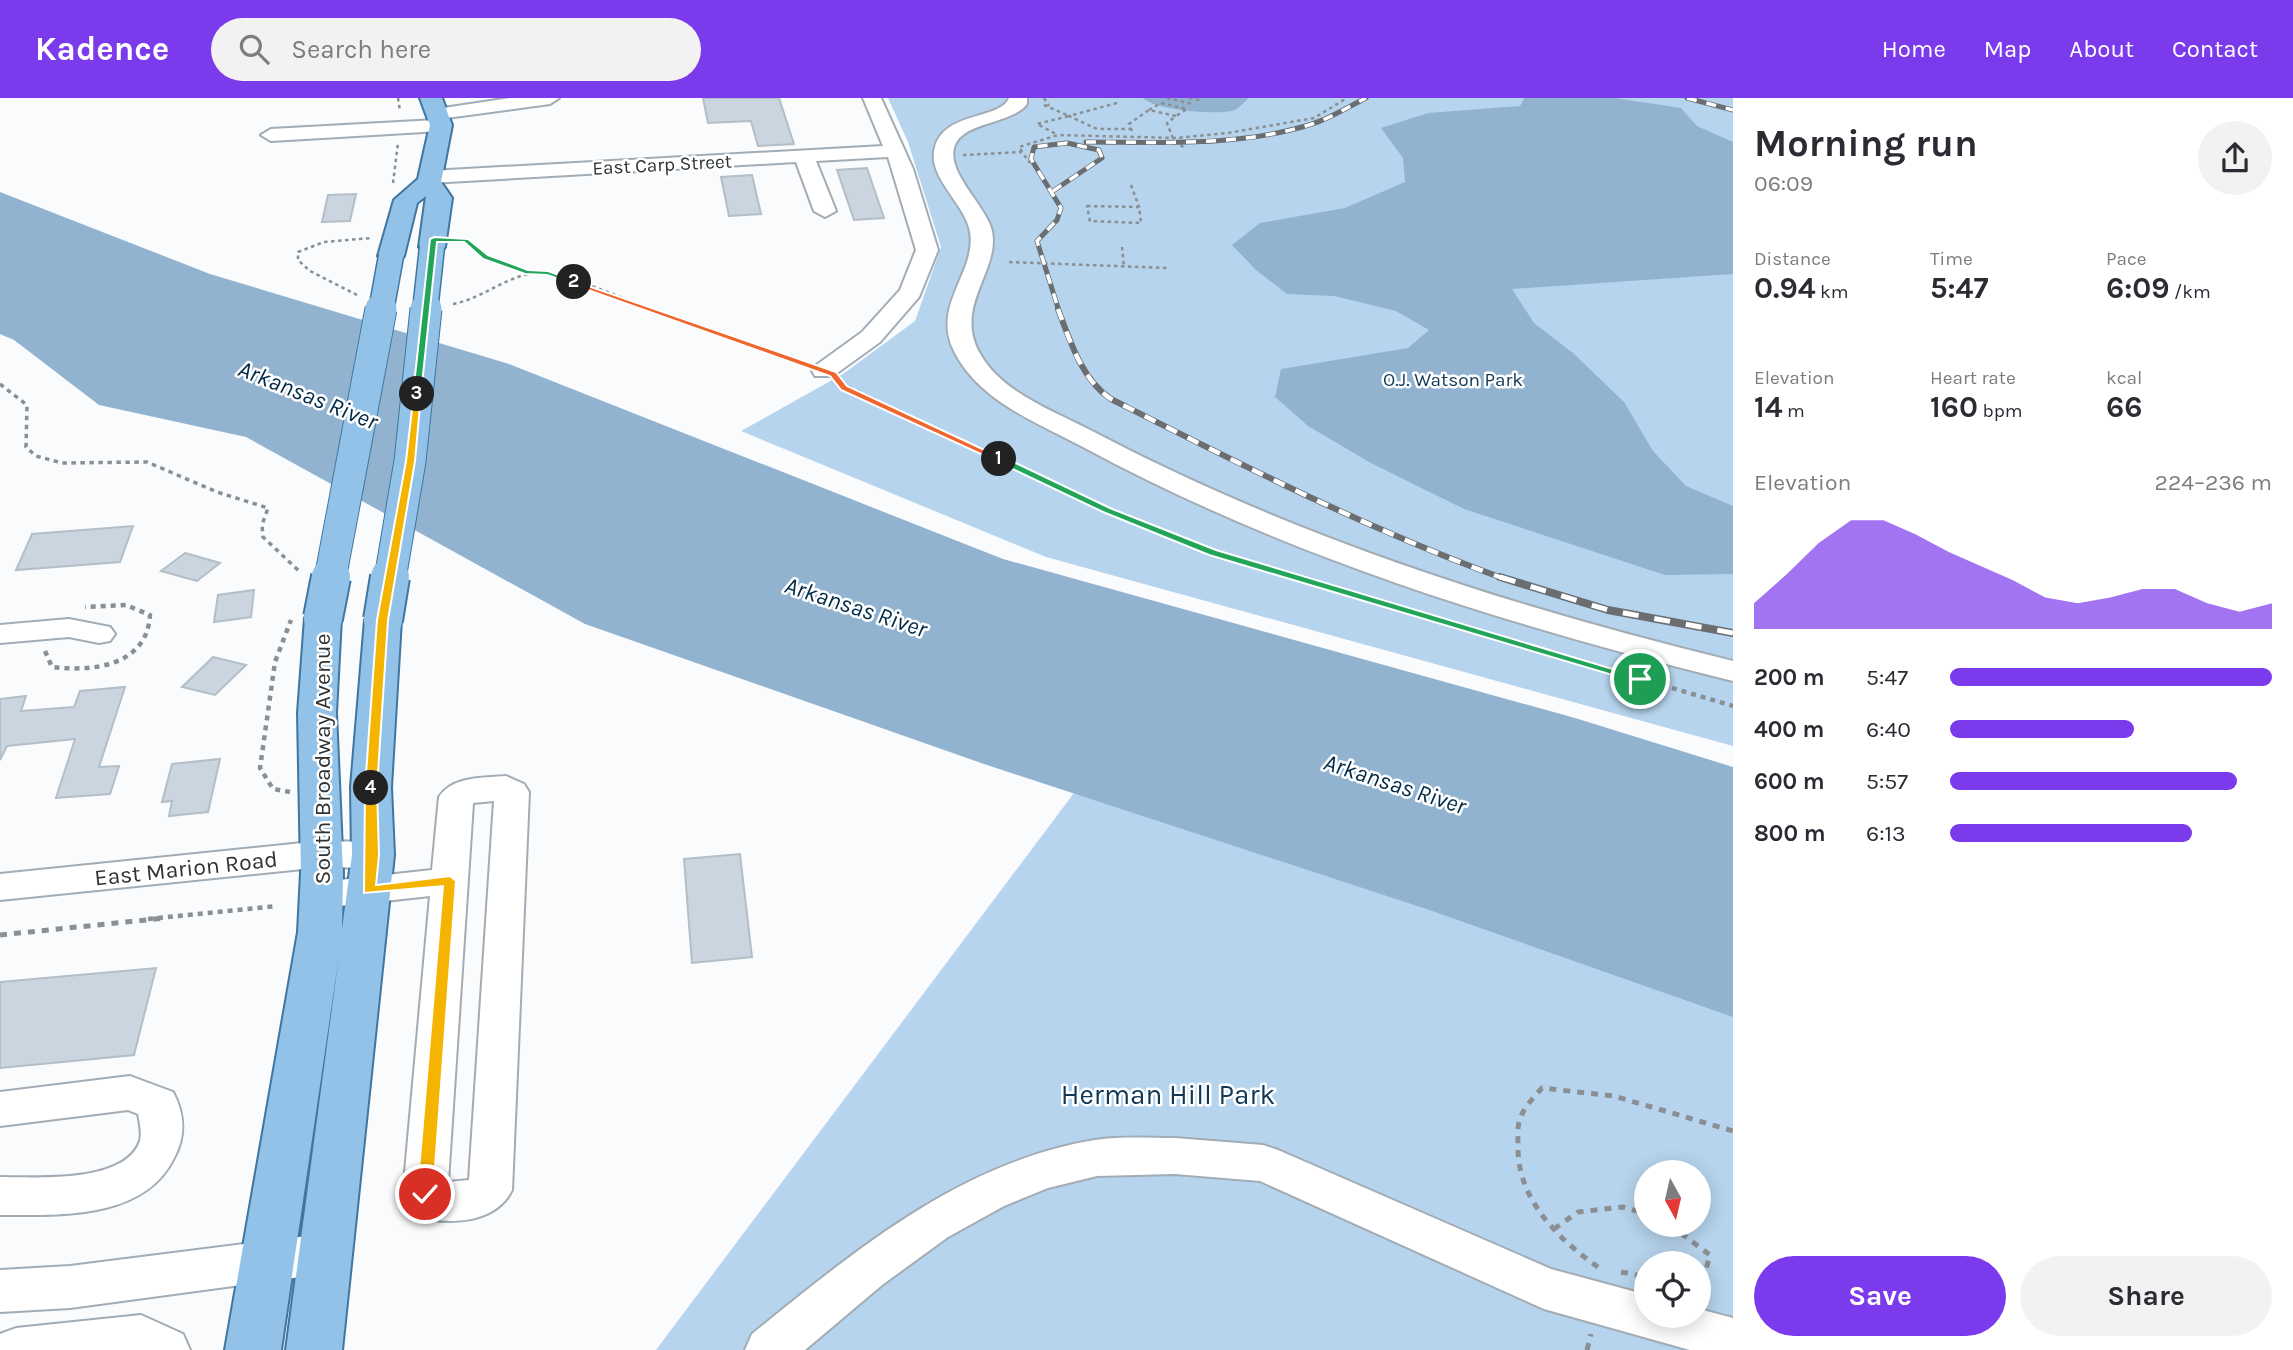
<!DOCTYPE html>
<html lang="en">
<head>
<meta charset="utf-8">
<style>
	:root { --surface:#fff; --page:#f2f2f3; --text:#2b2b33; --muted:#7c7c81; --accent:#7c3aed }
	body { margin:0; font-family:Karla,sans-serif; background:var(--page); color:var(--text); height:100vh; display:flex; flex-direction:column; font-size:26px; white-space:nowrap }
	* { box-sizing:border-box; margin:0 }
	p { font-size:23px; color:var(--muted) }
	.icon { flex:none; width:38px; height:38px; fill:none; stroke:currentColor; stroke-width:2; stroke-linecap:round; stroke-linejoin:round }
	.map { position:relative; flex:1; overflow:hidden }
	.side { display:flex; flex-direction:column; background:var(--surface); width:560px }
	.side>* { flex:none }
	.needle { width:46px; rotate:172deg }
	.tools { position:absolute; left:1634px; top:1062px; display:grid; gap:14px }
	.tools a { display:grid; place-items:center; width:77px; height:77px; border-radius:50%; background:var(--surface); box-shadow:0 4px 18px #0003; font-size:35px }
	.pin { position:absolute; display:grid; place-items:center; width:60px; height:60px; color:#fff; margin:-30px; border:4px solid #fff; border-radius:50%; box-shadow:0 2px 7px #0007 }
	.km { position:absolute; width:35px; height:35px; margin:-18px; border-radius:50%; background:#222; color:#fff; font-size:19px; line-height:35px; text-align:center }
	.round { display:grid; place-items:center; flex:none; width:74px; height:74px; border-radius:37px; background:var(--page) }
	.summary { display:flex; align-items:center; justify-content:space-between; height:119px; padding:0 21px }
	h1 { font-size:38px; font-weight:700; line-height:52px }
	.figures { display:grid; grid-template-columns:repeat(3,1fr); gap:10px; height:119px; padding:7px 21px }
	.figures div { display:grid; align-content:center }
	.figures b { font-size:30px; font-weight:700 }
	.figures small { font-size:19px; font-weight:400 }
	.figures p { font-size:19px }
	.chart { height:196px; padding:14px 21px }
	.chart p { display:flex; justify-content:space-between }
	.chart svg { width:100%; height:126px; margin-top:7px; fill:var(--accent); opacity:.7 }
	.action { display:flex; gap:14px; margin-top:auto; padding:14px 21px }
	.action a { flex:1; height:80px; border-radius:42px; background:var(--accent); color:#fff; font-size:28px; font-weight:700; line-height:80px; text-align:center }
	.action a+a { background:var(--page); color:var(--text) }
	ul { padding:0 21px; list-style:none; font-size:23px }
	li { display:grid; grid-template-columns:112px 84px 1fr; align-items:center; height:52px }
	li i { height:18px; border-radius:9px; background:var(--accent) }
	header { display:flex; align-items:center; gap:42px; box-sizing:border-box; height:98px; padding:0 35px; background:var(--accent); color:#fff }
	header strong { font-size:33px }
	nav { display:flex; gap:38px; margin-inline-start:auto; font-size:24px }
	.search { width:490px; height:63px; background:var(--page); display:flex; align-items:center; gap:18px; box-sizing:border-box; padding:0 24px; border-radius:38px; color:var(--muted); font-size:26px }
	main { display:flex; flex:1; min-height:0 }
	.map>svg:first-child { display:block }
</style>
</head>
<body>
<header>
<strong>Kadence</strong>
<div class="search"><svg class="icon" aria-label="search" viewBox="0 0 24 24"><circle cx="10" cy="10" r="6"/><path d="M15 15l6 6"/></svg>Search here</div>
<nav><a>Home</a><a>Map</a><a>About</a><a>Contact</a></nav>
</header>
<main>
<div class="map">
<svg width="1733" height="1252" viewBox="0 0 1733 1252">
	<rect width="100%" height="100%" fill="#f9fbfd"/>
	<g fill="#b6d4ed" fill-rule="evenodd">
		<path d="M888,0H1733V648L1046,459L741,333L843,276L915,223L941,149L908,44Z"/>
		<path d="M1074,695L1733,912V1252H656ZM1647,1074H1699V1127H1647ZM1647,1166H1699V1218H1647Z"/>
	</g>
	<g fill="#92b3cf">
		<path d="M1143,0H1247L1248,1C1244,4 1239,10 1235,12C1219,18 1154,12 1143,0Z"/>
		<path d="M1524,0H1615L1681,10L1697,28L1733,44V176L1512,191L1534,225L1573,255L1624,304L1653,353L1686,388L1733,408V476L1665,477L1464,411L1369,364L1308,328L1275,299L1281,271L1408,250L1429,232L1396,213L1334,198L1287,196L1256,172L1232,147L1260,125L1345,110L1405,84L1403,60L1381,30L1428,15L1520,8Z"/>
		<path d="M0,94L210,176L509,266L1003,461L1575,620L1733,669V919L1432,813L984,666L585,526L246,339L99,307L14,242L0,236Z"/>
	</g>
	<g fill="#cbd5df" stroke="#b3bec7" stroke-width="2">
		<path d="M703,0H779L794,46L758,48L751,23L708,25Z"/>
		<path d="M867,70L884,120L854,122L837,72Z"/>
		<path d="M752,77L761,116L729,118L721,79Z"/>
		<path d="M356,96L350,123L322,124L328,97Z"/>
		<path d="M133,428L120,464L16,472L32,436Z"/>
		<path d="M185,455L220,465L197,483L161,473Z"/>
		<path d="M254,492L251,519L214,524L218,497Z"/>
		<path d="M213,559L246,567L215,597L182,589Z"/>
		<path d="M125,589L99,669L119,668L110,696L56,700L75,641L7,648L0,662V601L26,598L21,613L74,609L80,593Z"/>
		<path d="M220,661L208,714L169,718L172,703L162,704L172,666Z"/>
		<path d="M740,756L752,859L692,865L684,761Z"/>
		<path d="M156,870L134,957L0,970V884Z"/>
	</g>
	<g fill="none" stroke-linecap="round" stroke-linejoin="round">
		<defs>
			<g id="minor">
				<path d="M510,0H559L550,6L439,21L451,27L441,33L271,43L261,37L271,31L436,22L428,16L430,12Z"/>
				<path d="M863,0H881L913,71L938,152L919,199L880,244L833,278H815L812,273L815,268L862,234L900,192L916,152L888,59L816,63L836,113L825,119L814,113L796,64L430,85L420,79L430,73L883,48Z"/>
				<path d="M1009,0H1027V6C1012,26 964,24 955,47C944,73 986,107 992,133C1000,173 954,207 979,254C1001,295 1054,313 1094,334C1296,440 1512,509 1733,563V583C1508,527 1287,459 1083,349C1036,324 979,303 954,253C931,207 977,174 970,134C966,106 926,79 935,49C945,13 1000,22 1009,0Z"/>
				<path d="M69,521L110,529L115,536L110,543L99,545L69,539L0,545V527Z"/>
				<path d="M506,678L524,686L529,694L512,1092C495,1127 444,1128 411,1116L403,1096L430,798L321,810L308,806L302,797L308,788L321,784L432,772L439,699C452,678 483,680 506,678ZM494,703L469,1082L448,1084L473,705Z"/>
				<path d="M322,743L373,744L386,748L391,757L386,766L373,770L322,769L0,802V776Z"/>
				<path d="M130,978L173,994C185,1017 186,1038 174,1060C144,1122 59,1117 0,1117V1079C36,1079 125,1086 140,1043C142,1035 140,1025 138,1016L128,1012L0,1028V994Z"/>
				<path d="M1175,1040L1263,1047L1278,1052L1551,1171L1647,1197V1218H1699V1211L1733,1220V1252H1690L1544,1211L1260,1083L1175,1076L1097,1078L1048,1090L1004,1108L948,1139L882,1187L805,1252H745L752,1236C855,1153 960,1064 1095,1042C1121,1038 1149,1040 1175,1040Z"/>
				<path d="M323,1136L339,1142L346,1156L339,1170L323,1176L70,1210L0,1214V1172L70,1168Z"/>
				<path d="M141,1217L183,1236L190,1252H0V1236L16,1230Z"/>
			</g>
			<g id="major">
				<path d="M420,0H442L452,27L441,84L452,100L445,149L441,154H423L419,149L426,98L417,105L404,158L400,163H382L378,158L394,102L418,81L430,27Z"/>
				<path d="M323,509L336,512L341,520L336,615L343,775L342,831L352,757L351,689L365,522L370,514L383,511L396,514L401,522L391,689L394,757L342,1252H286L339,858L281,1252H225L298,834L301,775L298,615L305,520L310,512Z"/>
			</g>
		</defs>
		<use href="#minor" stroke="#a2acb5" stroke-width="4"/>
		<use href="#major" stroke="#40769f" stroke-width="4"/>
		<g stroke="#8b8f92" stroke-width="2.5" stroke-dasharray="3.5 3.5" stroke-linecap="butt">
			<path d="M398,0L400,13"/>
			<path d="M1044,0L1049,8"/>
			<path d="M1167,0L1193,6"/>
			<path d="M1189,0L1200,2"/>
			<path d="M1117,5L1069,18L1097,31H1131"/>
			<path d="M1044,7L1069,18L1037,26L1058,37"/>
			<path d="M1149,12L1161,5L1187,11L1176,18"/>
			<path d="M1132,33L1129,26L1149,12L1176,18L1167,25L1174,43L1185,50"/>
			<path d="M1022,54L1019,49L1058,37L1176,40L1228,35L1314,20L1347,0"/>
			<path d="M963,57L1022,54L1030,65"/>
			<path d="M393,85L398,45"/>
			<path d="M1131,87L1139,109"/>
			<path d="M1087,108L1139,109L1141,125L1090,123Z"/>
			<path d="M457,142H466L486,159L527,174"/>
			<path d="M1122,149L1124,169"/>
			<path d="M1009,164L1167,170"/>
			<path d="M357,197L310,173L298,162V154L324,144L371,140"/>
			<path d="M453,206C479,201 499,184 524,177C556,168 622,201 655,213"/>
		</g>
		<g stroke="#8b8f92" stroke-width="3.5" stroke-dasharray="4.5 4.5" stroke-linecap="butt">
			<path d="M650,211L803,265"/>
			<path d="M840,285L1106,412L1212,454L1304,481"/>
			<path d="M0,286L27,307L26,349L36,358L62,365L147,364L217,394L268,410L262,427L263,439L299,473"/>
		</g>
		<g stroke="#8b8f92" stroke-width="4.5" stroke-dasharray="5 5" stroke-linecap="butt">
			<path d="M1298,479L1733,608"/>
			<path d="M45,553L52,569C93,574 147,568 150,517L126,507L85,509"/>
			<path d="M290,694L273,691L260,670L275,564L291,522"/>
			<path d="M148,821L277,808"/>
		</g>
		<g stroke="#8b8f92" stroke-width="5" stroke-dasharray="7 7" stroke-linecap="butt">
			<path d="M0,837L165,820"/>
			<path d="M1670,1127L1710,1157L1705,1175L1699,1178"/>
			<path d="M1554,1131L1578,1114L1623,1109L1647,1116"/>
			<path d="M1598,1169C1558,1141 1517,1101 1518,1048C1518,1039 1517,1029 1520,1021C1524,1009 1534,999 1542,990L1614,998L1733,1033"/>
			<path d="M1621,1174L1647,1179"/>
			<path d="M1587,1252L1591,1236"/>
		</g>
		<use href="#minor" fill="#fff" fill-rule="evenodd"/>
		<use href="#major" fill="#92c2e7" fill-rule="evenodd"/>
		<defs>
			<g id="rail-far2">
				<path d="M1687,0L1733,12"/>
				<path d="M1086,44C1161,44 1240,49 1312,26C1331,20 1348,9 1366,0"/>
				<path d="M1053,93L1102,60L1099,52L1067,45L1034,49L1031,61L1061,110L1057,122L1037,143L1059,213"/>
			</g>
			<path id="rail-far1" d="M1058,211C1070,243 1082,282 1111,301C1240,366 1369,432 1505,481"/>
			<path id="rail" d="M1500,479L1608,512L1733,535"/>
		</defs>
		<use href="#rail-far2" stroke="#6a6e71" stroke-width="5"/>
		<use href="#rail-far1" stroke="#6a6e71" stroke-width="6"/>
		<use href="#rail" stroke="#6a6e71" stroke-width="8"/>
		<use href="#rail-far2" stroke="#fff" stroke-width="3.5" stroke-dasharray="10" stroke-linecap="butt"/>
		<use href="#rail-far1" stroke="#fff" stroke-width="4.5" stroke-dasharray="12" stroke-linecap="butt"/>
		<use href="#rail" stroke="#fff" stroke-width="5" stroke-dasharray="16" stroke-linecap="butt"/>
		<defs>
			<g id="major-bridge-far2">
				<path d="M381,213L391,158"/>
				<path d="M425,213L432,149"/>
			</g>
			<g id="major-bridge-far1">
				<path d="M330,481L381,211"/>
				<path d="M390,481L410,363L426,211"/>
			</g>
			<g id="major-bridge">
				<path d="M323,520L331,479"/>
				<path d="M383,522L390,479"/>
			</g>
		</defs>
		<use href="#major-bridge-far2" stroke="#40769f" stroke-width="27" stroke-linecap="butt"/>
		<use href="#major-bridge-far1" stroke="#40769f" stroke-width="33" stroke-linecap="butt"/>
		<use href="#major-bridge" stroke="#40769f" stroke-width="42" stroke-linecap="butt"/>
		<use href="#major-bridge-far2" stroke="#92c2e7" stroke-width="24"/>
		<use href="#major-bridge-far1" stroke="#92c2e7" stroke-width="31"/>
		<use href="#major-bridge" stroke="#92c2e7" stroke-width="38"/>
	</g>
	<path fill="#22a559" stroke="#fff" stroke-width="2" d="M996,359H1003L1110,410L1216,452L1646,581L1636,584L1209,457L1103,414L996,363Z"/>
	<path fill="#f0652b" stroke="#fff" stroke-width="2" d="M571,182L836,274L847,288L1004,361L996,363L841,292L830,278L571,186Z"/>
	<path fill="#22a559" stroke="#fff" stroke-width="2" d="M434,139L468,141L488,157L528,172L548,173L578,184L574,186L547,177L525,176L483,161L464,144H437L421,296L417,298L413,296L430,141Z"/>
	<path fill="#f5b400" stroke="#fff" stroke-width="2" d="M414,294L421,296L415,363L388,522L377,690L371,694L365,690L377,522L406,363Z"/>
	<path fill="#f5b400" stroke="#fff" stroke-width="2" d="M371,686L377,690L379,757L376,787L450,778L456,783L433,1096L425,1103L417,1096L443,788L364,795L365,690Z"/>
	<g text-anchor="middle" stroke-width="5" stroke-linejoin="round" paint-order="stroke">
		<g font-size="19" fill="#2e3336" stroke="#fff">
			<text transform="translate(662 66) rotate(-3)" y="7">East Carp Street</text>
		</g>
		<g font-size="19" fill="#113956" stroke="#fff">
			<text x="1453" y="288">O.J. Watson Park</text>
		</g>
		<g font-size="23" fill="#2e3336" stroke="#fff">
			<text transform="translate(322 661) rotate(-90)" y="8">South Broadway Avenue</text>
			<text transform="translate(186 770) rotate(-6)" y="8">East Marion Road</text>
		</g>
		<g font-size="24" font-style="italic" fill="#012b47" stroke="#fff">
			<text transform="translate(308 297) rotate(22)" y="8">Arkansas River</text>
			<text transform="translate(856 509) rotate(18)" y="8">Arkansas River</text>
			<text transform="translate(1395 686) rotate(18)" y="8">Arkansas River</text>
		</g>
		<g font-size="28" fill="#113956" stroke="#fff">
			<text x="1168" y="1006">Herman Hill Park</text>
		</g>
	</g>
</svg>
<div class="tools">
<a><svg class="needle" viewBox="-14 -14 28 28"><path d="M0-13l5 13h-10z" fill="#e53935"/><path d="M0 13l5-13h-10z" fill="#7c7c81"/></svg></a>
<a><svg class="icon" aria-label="locate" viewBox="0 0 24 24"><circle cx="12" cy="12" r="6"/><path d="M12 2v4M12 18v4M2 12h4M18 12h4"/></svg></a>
</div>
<div class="pin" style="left:1640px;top:581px;background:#1e9e55"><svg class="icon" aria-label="arrive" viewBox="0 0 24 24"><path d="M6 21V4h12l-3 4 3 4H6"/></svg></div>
<div class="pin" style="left:425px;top:1096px;background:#d93025"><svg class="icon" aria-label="check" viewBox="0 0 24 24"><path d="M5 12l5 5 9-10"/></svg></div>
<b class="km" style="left:999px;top:361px">1</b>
<b class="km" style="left:574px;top:184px">2</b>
<b class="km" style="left:417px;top:296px">3</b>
<b class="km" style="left:371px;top:690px">4</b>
</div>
<section class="side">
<div class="summary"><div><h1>Morning run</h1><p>06:09</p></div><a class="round"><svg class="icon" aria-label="share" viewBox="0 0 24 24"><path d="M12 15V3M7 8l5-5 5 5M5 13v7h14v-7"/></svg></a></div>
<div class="figures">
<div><p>Distance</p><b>0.94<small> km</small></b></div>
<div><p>Time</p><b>5:47</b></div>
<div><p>Pace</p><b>6:09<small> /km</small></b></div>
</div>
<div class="figures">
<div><p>Elevation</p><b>14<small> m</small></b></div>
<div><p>Heart rate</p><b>160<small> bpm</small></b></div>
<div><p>kcal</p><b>66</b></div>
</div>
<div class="chart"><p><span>Elevation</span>224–236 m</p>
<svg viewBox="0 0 160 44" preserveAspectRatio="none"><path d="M0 44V35L10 25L20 14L30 6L40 6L50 11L60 17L70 22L80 27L90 33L100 35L110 33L120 30L130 30L140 35L150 38L160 35V44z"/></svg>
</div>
<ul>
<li><b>200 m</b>5:47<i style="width:100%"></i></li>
<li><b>400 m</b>6:40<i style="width:57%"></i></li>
<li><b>600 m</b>5:57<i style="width:89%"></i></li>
<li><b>800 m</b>6:13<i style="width:75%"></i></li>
</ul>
<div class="action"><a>Save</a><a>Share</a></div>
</section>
</main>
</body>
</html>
